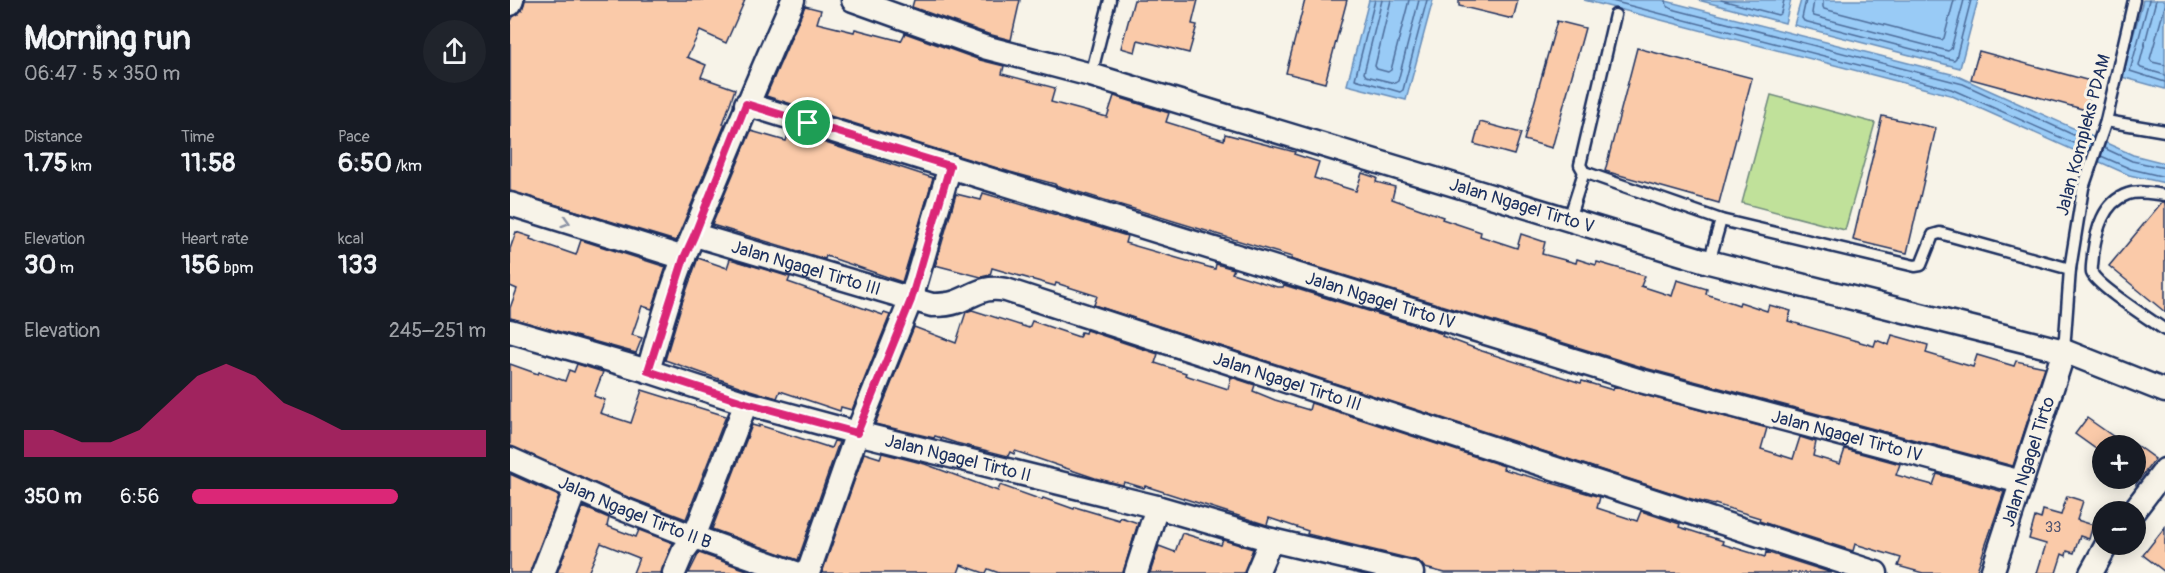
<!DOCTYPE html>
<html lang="en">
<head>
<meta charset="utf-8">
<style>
	:root { --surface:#171b24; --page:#20242c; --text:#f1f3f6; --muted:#9ea1a6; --accent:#db2777 }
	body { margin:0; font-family:Pangolin,sans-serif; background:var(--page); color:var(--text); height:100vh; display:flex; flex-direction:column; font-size:22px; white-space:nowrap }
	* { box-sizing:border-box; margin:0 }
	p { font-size:20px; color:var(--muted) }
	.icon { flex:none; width:33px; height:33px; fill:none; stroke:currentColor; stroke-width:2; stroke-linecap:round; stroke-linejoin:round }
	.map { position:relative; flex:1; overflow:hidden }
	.panel { display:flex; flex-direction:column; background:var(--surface); width:510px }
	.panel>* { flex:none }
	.buttons { position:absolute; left:1582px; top:435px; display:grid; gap:12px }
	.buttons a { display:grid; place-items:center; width:54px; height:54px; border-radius:50%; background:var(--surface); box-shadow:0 3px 15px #0003; font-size:30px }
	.pin { position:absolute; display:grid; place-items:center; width:51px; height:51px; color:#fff; margin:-26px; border:3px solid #fff; border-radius:50%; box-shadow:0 2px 6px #0007 }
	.round { display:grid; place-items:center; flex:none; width:63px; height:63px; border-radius:32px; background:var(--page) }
	.headline { display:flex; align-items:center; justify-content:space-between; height:102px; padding:0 24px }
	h1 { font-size:33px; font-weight:700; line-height:45px }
	.stats { display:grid; grid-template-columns:repeat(3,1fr); gap:9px; height:102px; padding:6px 24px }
	.stats div { display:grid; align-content:center }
	.stats b { font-size:26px; font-weight:700 }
	.stats small { font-size:16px; font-weight:400 }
	.stats p { font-size:16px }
	.chart { height:168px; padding:12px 24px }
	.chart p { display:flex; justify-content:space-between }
	.chart svg { width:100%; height:108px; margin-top:6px; fill:var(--accent); opacity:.7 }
	ul { padding:0 24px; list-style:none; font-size:20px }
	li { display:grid; grid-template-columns:96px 72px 1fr; align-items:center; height:45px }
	li i { height:15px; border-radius:8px; background:var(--accent) }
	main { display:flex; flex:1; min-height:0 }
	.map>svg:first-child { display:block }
</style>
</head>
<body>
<main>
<section class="panel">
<div class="headline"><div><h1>Morning run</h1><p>06:47 · 5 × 350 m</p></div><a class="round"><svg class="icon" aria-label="share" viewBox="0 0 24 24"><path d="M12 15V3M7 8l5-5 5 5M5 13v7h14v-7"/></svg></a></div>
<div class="stats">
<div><p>Distance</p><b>1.75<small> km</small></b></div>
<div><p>Time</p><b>11:58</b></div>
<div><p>Pace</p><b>6:50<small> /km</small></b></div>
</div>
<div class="stats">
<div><p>Elevation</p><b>30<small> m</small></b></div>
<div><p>Heart rate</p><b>156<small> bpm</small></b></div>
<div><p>kcal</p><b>133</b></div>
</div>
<div class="chart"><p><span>Elevation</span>245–251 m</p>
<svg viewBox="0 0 160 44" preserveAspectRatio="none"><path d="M0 44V33L10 33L20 38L30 38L40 33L50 22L60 11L70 6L80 11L90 22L100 27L110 33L120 33L130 33L140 33L150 33L160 33V44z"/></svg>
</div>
<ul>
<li><b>350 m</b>6:56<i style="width:70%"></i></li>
</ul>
</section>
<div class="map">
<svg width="1655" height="573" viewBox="0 0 1655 573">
	<rect width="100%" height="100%" fill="#f7f3e8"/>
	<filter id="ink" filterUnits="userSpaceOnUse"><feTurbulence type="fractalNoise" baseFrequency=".0167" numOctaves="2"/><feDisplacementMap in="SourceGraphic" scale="12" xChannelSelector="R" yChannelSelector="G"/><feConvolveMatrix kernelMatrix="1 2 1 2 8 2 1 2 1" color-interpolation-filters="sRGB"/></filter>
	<g filter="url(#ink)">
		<path fill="#c0e19a" stroke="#6e887c" stroke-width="1.5" d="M1261,95L1365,123L1335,230L1232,203Z"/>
		<g fill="#99cbf6" stroke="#678db9" stroke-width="1.5">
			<path d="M859,0H923L896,100L837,85Z"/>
			<path d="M1074,0H1152L1445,75L1623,155L1655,163V183L1619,175L1440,95Z"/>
			<path d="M1188,0H1281L1275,23Z"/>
			<path d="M1291,0H1468L1450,68L1284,25Z"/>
			<path d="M1633,0H1655V89L1612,77Z"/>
		</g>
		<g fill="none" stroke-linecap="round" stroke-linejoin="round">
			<g stroke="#4d6d9b" stroke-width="1.5">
				<path d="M865,0L845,79L890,92L893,90L917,0"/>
				<path d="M872,0L854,73L856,76L885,83L888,81L909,0"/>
				<path d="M881,0L865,66L867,69L878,72L881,70L899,0"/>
				<path d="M1098,0L1441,89L1579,150"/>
				<path d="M1156,0L1157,6L1162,9L1453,84L1581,143"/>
				<path d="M1211,0L1268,15L1271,13L1274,0"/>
				<path d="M1296,0L1292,18L1294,21L1444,60L1446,58L1461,0"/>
				<path d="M1304,0L1302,13L1304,16L1438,51L1441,49L1454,0"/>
				<path d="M1313,0V7L1314,9L1432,40L1434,38L1444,0"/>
				<path d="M1639,0L1620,71L1655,82"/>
				<path d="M1646,0L1629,66L1631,68L1655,75"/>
				<path d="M1655,6L1640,59L1642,62L1655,65"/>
				<path d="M1594,148L1622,161L1655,168"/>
				<path d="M1591,156L1621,169L1655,177"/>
			</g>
		</g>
		<g fill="#facaa9" stroke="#1b2f5e" stroke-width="1.5">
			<path d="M15,0H235L216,43L190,31L177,57L196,65L191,77L225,89L213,124H215L166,241L0,191V23L3,17L12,10Z"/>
			<path d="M404,0H510L501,40L478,34L402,7Z"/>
			<path d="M624,0H688L682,24L687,25L679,53L628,40L625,52L611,48Z"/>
			<path d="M795,0H837L815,83L776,73Z"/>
			<path d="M949,0H1008L1003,19L949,6Z"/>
			<path d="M295,6L311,10L307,23L344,32L345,29L391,41L395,33L470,60L494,66L492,74L545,88L541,102L597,117L604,96L659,113L656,122L714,140L715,134L785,152L784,154L809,162L804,178L846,191L852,173L867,178L866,182L885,187L882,199L933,217L932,219L971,232L970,236L1007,248L1011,234L1035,242L1032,254L1066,263L1067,259L1086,265L1087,262L1135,276L1131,286L1162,296L1167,280L1197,289L1196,294L1229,305L1230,302L1257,311L1259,305L1281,311L1278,321L1364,346L1366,340L1379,345L1382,335L1418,345L1416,353L1463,367L1467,355L1504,366L1506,361L1535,367L1503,466L1135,368L781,259L782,257L545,185V184L500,172L256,96Z"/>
			<path d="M1047,21L1075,28L1042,148L1014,140Z"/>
			<path d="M1127,48L1242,78L1209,203L1095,171Z"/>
			<path d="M1469,51L1584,82L1576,110L1461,79Z"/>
			<path d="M1372,116L1426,128L1397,253L1343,240Z"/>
			<path d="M970,122L1011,133L1004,155L964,144Z"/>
			<path d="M241,131L276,141L279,131L423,178L392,282L316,256L315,259L202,225Z"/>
			<path d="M473,193L617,236L615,243L705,269L706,264L724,269L722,273L767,287H773L774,285L933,334L932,336L972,351L1071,383L1072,381L1103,390L1104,387L1257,428L1251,449L1283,459L1290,437L1306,442L1303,456L1330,464L1335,449L1390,464L1386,475L1423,485L1427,474L1494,492L1466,573H1413L1388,566L1391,558L1345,544L1343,551L1249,521L1250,518L1205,504L1204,505L1178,498L584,305L587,296L546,283L545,286L482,268L480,275L471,277L425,265V267L446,194L471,200Z"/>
			<path d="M1652,202H1655V312L1599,266Z"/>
			<path d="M6,232L21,237L20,239L66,255L71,240L156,267L142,309L132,306L122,335L132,338L126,353L0,318V308L7,289L0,286V249Z"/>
			<path d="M188,258L217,268L220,259L280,277L278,282L373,315L374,313L380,315L342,410L331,407L330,411L270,391L267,398L240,390L155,360L172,303Z"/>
			<path d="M462,310L519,328L522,321L569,337L571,332L575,333L576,330L648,354L645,363L676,373L675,375L718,389L721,377L745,385L743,391L765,400L799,410L801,403L994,466L993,469L1090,497L1087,508L1127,521L1131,511L1170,524L1169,527L1213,541L1212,544L1255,557L1256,552L1322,573H935L915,568L911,563L905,560L797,534L798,531L759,518L757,525L635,486L634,488L614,482L613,485L585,478L505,451L504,454L500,452L498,456L446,443L425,436L424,438L365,424L404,327L446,343L456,312Z"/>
			<path d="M0,364L28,374L29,372L55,381L59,370L64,372L67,364L93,372L84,396L95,400L90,413L121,423L132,390L216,416L176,519L110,494L0,446Z"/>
			<path d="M1577,418L1617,446H1593V454L1565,434Z"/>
			<path d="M242,425L249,427V425L321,448L324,441L329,442L288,560L202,529Z"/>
			<path d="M1626,445L1645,459L1626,484Z"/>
			<path d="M354,453L370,458L372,453L415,464L488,491L490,485L532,500L533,498L564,509L565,507L609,520L610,517L628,523L613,573H489L478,569L476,573H474L451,565L448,573H312Z"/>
			<path d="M0,474L49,496L20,573H0Z"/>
			<path d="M1557,496L1573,501L1567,520L1583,525L1579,539L1570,536L1564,553L1557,551L1556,556L1552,554L1546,573H1527L1536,544L1519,539L1525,517L1531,519L1533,510L1551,515Z"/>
			<path d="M73,507L99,518L97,526L126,537L129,530L163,543L151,573H123L129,558L91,543L78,573H47Z"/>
			<path d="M1655,527V572L1633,555Z"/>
			<path d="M672,533L711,545L713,540L743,549L734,573H640L649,546L665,552Z"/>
			<path d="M189,553L245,573H179Z"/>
		</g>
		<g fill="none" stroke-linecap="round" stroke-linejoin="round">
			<defs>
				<g id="service">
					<path d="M1105,15L1070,165L1074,172L1211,220L1405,266L1411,265L1423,235L1430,233L1560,269"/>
					<path d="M581,75L600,0"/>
					<path d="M1596,121L1655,131"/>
					<path d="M1655,195C1644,194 1628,190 1618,194C1593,202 1586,231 1583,254C1583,260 1581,268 1582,273C1587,286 1641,320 1655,330"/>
					<path d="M1059,219L1074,172"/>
					<path d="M1199,262L1211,220"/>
					<path d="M1554,351L1560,269L1573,188L1596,121L1624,0"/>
				</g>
				<g id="minor">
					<path id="s1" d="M343,0L474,47L581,75L1199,262L1554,351L1655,391"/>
					<path d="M0,4L2,0"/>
					<path id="s2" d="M236,104L1131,381L1511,482"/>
					<path d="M0,204L174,258"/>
					<path id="s3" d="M185,235L422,305C430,305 438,305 446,302C465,295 474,285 496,290L1366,573"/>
					<path id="s4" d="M0,331L138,371L236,403L347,433L647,507L761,540L902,573"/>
					<path d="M138,371C149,333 159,294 174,257C210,171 245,85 283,0"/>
					<path id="s5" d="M0,459L105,506L184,537L286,573"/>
					<path d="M1623,512L1655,470"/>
					<path d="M33,573L66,488"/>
					<path d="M164,573L173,552L184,537L236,403"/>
					<path d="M298,573L347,433L401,299L440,166"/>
					<path d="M626,573L647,507"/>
					<path d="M747,573L761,540"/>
					<path id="s6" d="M1482,573L1554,351"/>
					<path d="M1581,573L1597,544"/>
				</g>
			</defs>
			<use href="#service" stroke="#1b2f5e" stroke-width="15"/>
			<use href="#minor" stroke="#1b2f5e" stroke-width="27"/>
			<use href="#service" stroke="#f7f3e8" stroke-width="10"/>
			<use href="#minor" stroke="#f7f3e8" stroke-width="22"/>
		</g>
		<defs><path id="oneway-chevron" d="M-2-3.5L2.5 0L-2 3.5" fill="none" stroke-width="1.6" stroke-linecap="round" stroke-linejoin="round" transform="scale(1.5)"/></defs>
		<use stroke="#8991a3" href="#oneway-chevron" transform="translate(56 222) rotate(17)"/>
	</g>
	<g fill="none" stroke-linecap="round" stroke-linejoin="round" filter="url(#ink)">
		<defs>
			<path id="route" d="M236,104L440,166L401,300L347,433L236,403L138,371L174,258L184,236Z"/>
		</defs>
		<use href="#route" stroke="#fff" stroke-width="12"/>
		<use href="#route" stroke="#db2777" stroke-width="8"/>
	</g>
	<g text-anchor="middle" stroke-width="6" stroke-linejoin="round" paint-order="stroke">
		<g font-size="15" fill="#535671">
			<text x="1543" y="532">33</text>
		</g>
		<g font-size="18" fill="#1b2f5e" stroke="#f7f3e8">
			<text transform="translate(1573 135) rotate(-75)" y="6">Jalan Kompleks PDAM</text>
			<text dy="6" stroke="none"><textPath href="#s1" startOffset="700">Jalan Ngagel Tirto V</textPath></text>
			<text dy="6" stroke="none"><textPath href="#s3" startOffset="116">Jalan Ngagel Tirto III</textPath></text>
			<text dy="6" stroke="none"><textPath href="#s2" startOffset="664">Jalan Ngagel Tirto IV</textPath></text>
			<text dy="6" stroke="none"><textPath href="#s3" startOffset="620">Jalan Ngagel Tirto III</textPath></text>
			<text dy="6" stroke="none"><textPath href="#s2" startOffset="1150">Jalan Ngagel Tirto IV</textPath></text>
			<text dy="6" stroke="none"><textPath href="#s4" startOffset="466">Jalan Ngagel Tirto II</textPath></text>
			<text dy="6" stroke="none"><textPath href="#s6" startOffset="117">Jalan Ngagel Tirto</textPath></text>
			<text dy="6" stroke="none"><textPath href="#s5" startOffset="136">Jalan Ngagel Tirto II B</textPath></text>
		</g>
	</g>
</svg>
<div class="buttons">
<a>+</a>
<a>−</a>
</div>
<div class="pin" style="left:298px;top:123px;background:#1e9e55"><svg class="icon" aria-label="arrive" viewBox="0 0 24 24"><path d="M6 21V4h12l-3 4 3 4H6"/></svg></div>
</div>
</main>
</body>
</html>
